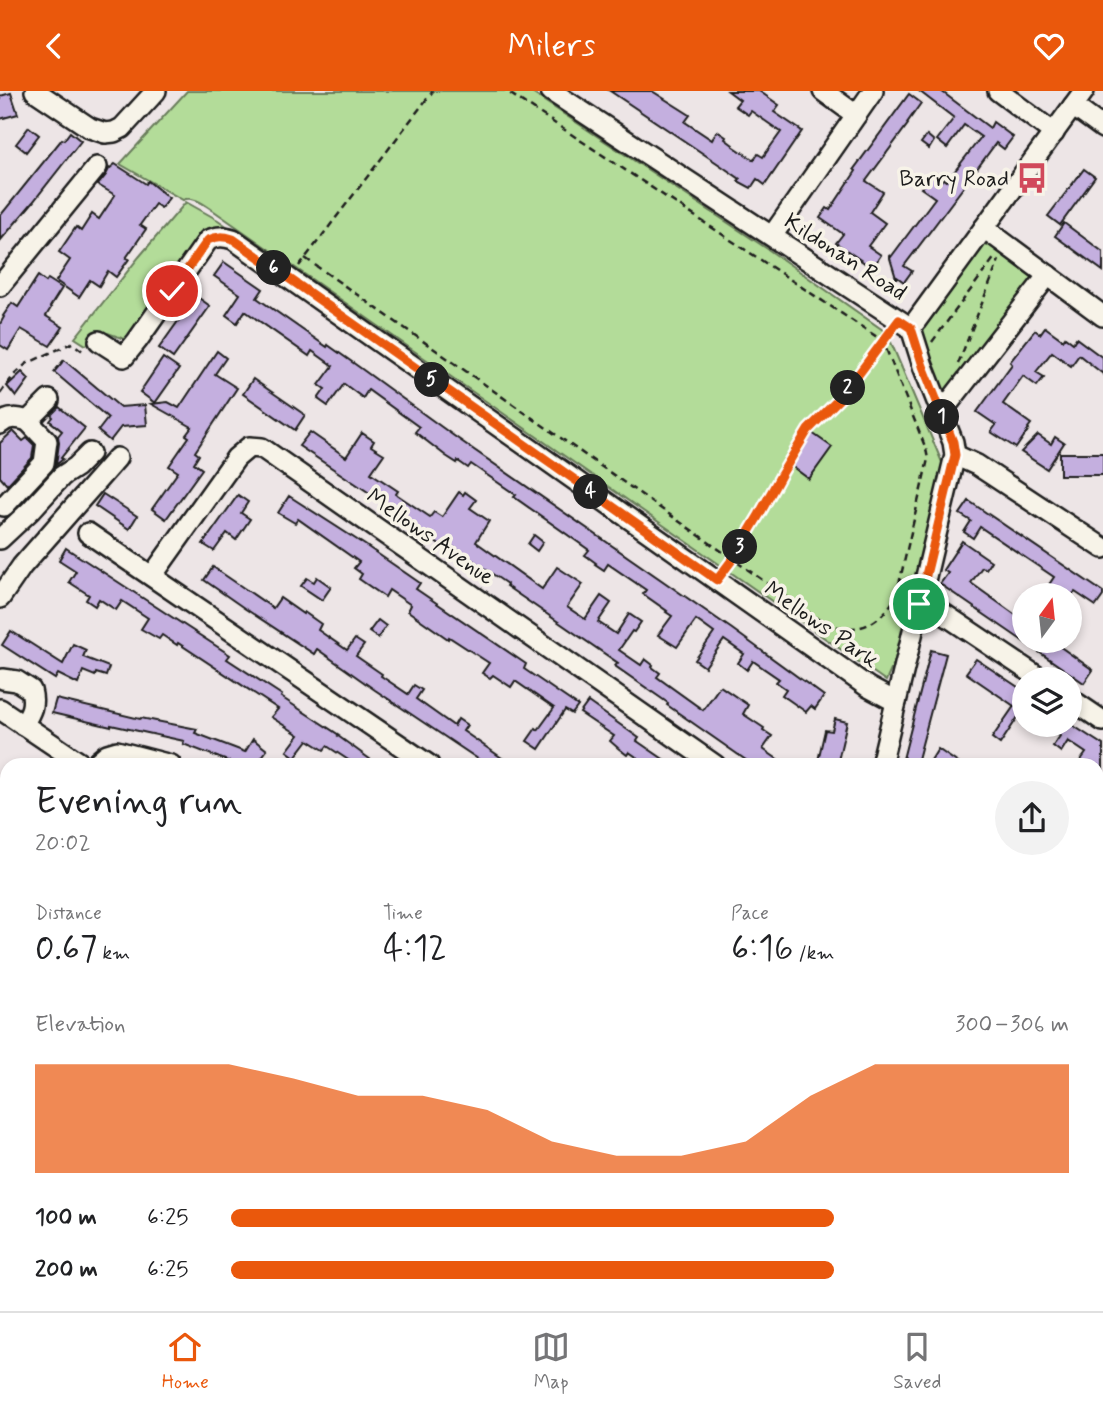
<!DOCTYPE html>
<html lang="en">
<head>
<meta charset="utf-8">
<style>
	:root { --surface:#fff; --page:#f2f2f2; --text:#202124; --muted:#757577; --line:#e0e0e0; --accent:#ea580c }
	body { margin:0; font-family:Mynerve,sans-serif; background:var(--page); color:var(--text); height:100vh; display:flex; flex-direction:column; font-size:26px; white-space:nowrap }
	* { box-sizing:border-box; margin:0 }
	p { font-size:23px; color:var(--muted) }
	.icon { flex:none; width:38px; height:38px; fill:none; stroke:currentColor; stroke-width:2; stroke-linecap:round; stroke-linejoin:round }
	.map { position:relative; flex:1; overflow:hidden }
	.side { position:absolute; left:0px; top:667px; width:1104px; height:555px; display:flex; flex-direction:column; background:var(--surface); border-radius:21px 21px 0 0; box-shadow:0 4px 10px #0003 }
	.side>* { flex:none }
	.needle { width:46px; rotate:15deg }
	.buttons { position:absolute; left:1012px; top:492px; display:grid; gap:14px }
	.buttons a { display:grid; place-items:center; width:70px; height:70px; border-radius:50%; background:var(--surface); box-shadow:0 4px 10px #0003; font-size:35px }
	.pin { position:absolute; display:grid; place-items:center; width:60px; height:60px; color:#fff; margin:-30px; border:4px solid #fff; border-radius:50%; box-shadow:0 2px 7px #0007 }
	.km { position:absolute; width:35px; height:35px; margin:-18px; border-radius:50%; background:#222; color:#fff; font-size:19px; line-height:35px; text-align:center }
	.round { display:grid; place-items:center; flex:none; width:74px; height:74px; border-radius:37px; background:var(--page) }
	.headline { display:flex; align-items:center; justify-content:space-between; height:119px; padding:0 35px }
	h1 { font-size:38px; font-weight:600; line-height:52px }
	.metrics { display:grid; grid-template-columns:repeat(3,1fr); gap:10px; height:119px; padding:7px 35px }
	.metrics div { display:grid; align-content:center }
	.metrics b { font-size:35px; font-weight:600 }
	.metrics small { font-size:19px; font-weight:400 }
	.metrics p { font-size:19px }
	.chart { height:196px; padding:14px 35px }
	.chart p { display:flex; justify-content:space-between }
	.chart svg { width:100%; height:126px; margin-top:7px; fill:var(--accent); opacity:.7 }
	ul { padding:0 35px; list-style:none; font-size:23px }
	li { display:grid; grid-template-columns:112px 84px 1fr; align-items:center; height:52px }
	li i { height:18px; border-radius:9px; background:var(--accent) }
	header { display:flex; justify-content:space-between; align-items:center; height:91px; padding:0 35px; background:var(--accent); color:#fff; font-size:32px; font-weight:600 }
	.tab-bar { display:flex; justify-content:space-around; align-items:center; height:98px; border-top:2px solid var(--line); background:var(--surface); font-size:19px; color:var(--muted) }
	.tab-bar a { display:grid; justify-items:center; gap:4px }
	.tab-bar .on { color:var(--accent) }
	.map>svg:first-child { display:block }
</style>
</head>
<body>
<header><svg class="icon" aria-label="back" viewBox="0 0 24 24"><path d="M15 5l-7 7 7 7"/></svg>Milers<svg class="icon" aria-label="heart" viewBox="0 0 24 24"><path d="M12 20l-8-8c-3-5 5-10 8-4 3-6 11-1 8 4z"/></svg></header>
<div class="map">
<svg width="1103" height="1220" viewBox="0 0 1103 1220">
	<rect width="100%" height="100%" fill="#ede5e6"/>
	<filter id="ink" filterUnits="userSpaceOnUse"><feTurbulence type="fractalNoise" baseFrequency=".0143" numOctaves="2"/><feDisplacementMap in="SourceGraphic" scale="14" xChannelSelector="R" yChannelSelector="G"/><feConvolveMatrix kernelMatrix="1 2 1 2 8 2 1 2 1" color-interpolation-filters="sRGB"/></filter>
	<g filter="url(#ink)">
		<g fill="#b3dc99" stroke="#687c5a" stroke-width="2">
			<path d="M187,0H529L769,159L887,242L944,376L899,561L886,590L214,120C205,114 193,104 183,109L120,73Z"/>
			<path d="M186,111L218,129L235,141L223,145L130,250L108,242L86,254L75,247L139,166Z"/>
			<path d="M983,137L1047,184L941,321L923,275L919,225Z"/>
		</g>
		<g fill="#c4afdf" stroke="#1c1c1c" stroke-width="2">
			<path d="M610,0H652L690,24L685,31L712,49L717,40L726,46L725,48L733,54V55L754,69L758,63L763,66L781,41L751,20L748,24L735,15L740,9L728,0H759L779,14L774,21L802,40L765,94L757,88L751,97L738,90L740,88L720,74Z"/>
			<path d="M919,0H941L990,37L993,31L1013,46L1004,58L996,52L971,86L904,175L912,180L904,191L897,186L896,187L889,164L891,166L935,107L921,97L935,82L942,89L943,87L947,90L981,46L964,34L947,57L937,49L954,27Z"/>
			<path d="M11,2L18,23L0,28V5Z"/>
			<path d="M909,3L921,12L907,32L908,33L866,90L883,101L870,121L885,132L868,155L881,164L872,177L836,152L843,143L820,127L827,117L830,119L856,80L854,78Z"/>
			<path d="M29,36L39,44L26,61L16,53Z"/>
			<path d="M70,41L81,50L33,111L0,150V125L62,48L64,49Z"/>
			<path d="M927,44L934,50L929,58L921,52Z"/>
			<path d="M115,73L146,93L148,90L169,107L161,117L155,113L140,134L146,138L126,167L129,168L116,186L108,180L99,195L90,189L79,206L56,190L70,169L59,161L76,136L81,140L92,123L99,128L115,104L98,94L106,84L109,78Z"/>
			<path d="M1084,78L1095,86L1060,134L1048,125Z"/>
			<path d="M1064,132L1103,161V180L1055,145Z"/>
			<path d="M224,171L263,198L257,207L327,256L328,254L359,276L454,345L732,538L824,605L815,618L811,615L806,621L782,604L786,598L776,591L779,588L753,570L747,579L738,572L744,563L724,549L705,576L695,569L714,542L696,529L677,556L658,544L672,525L666,521L667,520L643,503L646,499L608,473L604,479L595,473L596,472L585,464L589,459L514,406L516,404L471,373L468,377L458,370L457,372L446,365L415,341L419,336L368,299L363,307L344,293L328,315L318,308L325,298L319,294L333,275L312,260L309,265L245,220L237,232L226,224L240,203L214,185Z"/>
			<path d="M38,185L46,191L48,188L62,197L50,216L51,217L46,225L63,236L50,255L21,238L8,259L0,254V233L4,226L3,225L12,212L18,216Z"/>
			<path d="M196,205L210,215L173,267L159,257Z"/>
			<path d="M1045,236L1063,249L1065,246L1073,252L1076,247L1103,267V283L1079,264L1071,275L1052,261L1036,281L1044,286L1037,295L1023,285L1003,313L1031,333L1028,337L1029,338L1016,357L991,341L996,334L977,321L1012,273L1010,271L1035,239L1040,243Z"/>
			<path d="M217,260L226,267L215,283L237,297L195,361L199,364L194,372L202,378L166,428L152,418L178,381L169,375L189,346L186,344L192,336L151,313L168,311L179,317Z"/>
			<path d="M163,267L179,278L155,312L140,301Z"/>
			<path d="M64,269L120,316L145,314L147,334L121,336L110,350L98,340L108,327L54,281Z"/>
			<path d="M22,281L29,288L16,306L7,295Z"/>
			<path d="M253,288L305,324L295,339L243,303Z"/>
			<path d="M59,316L85,337L61,367L63,368L56,374L59,352L58,345L62,340L50,330L53,326L51,324Z"/>
			<path d="M13,340L23,350L27,347L34,354L32,367L7,394L0,386V352Z"/>
			<path d="M310,341L346,366L362,342L374,350L371,355L384,363L371,382L398,400L396,403L430,426L434,421L442,426L459,401L463,404L465,401L476,409L470,417L489,430L476,451L542,498L557,476L583,493L567,516L585,528L601,505L611,512L598,531L616,543L629,523L641,531L634,541L632,540L619,559L641,574L645,568L653,574L652,576L660,582L657,586L703,619L720,595L748,614L743,623L764,637L763,639L772,645L763,658L786,674H753L667,614L668,612L615,575L618,572L506,495L507,493L447,452L444,457L396,424L398,421L299,355Z"/>
			<path d="M812,342L832,356L809,388L790,374Z"/>
			<path d="M1038,344L1051,353L1055,346L1064,352L1047,378L1021,361Z"/>
			<rect x="1060" y="362" width="43" height="22"/>
			<path d="M103,403L137,425L129,438L95,415Z"/>
			<path d="M238,404L248,411L241,422L250,428L236,449L227,442L214,460L203,453Z"/>
			<path d="M289,405L365,454L420,492L416,498L526,573L524,578L578,615L572,623L565,619L539,658L527,650L536,637L538,639L554,617L515,590L511,596L493,584L490,587L482,582L489,572L449,546L448,548L408,520L411,514L389,499L385,506L359,488L362,483L354,477L359,471L298,428L295,432L278,422Z"/>
			<path d="M969,410L1103,501V505L1096,515L1075,501L1072,504H1042L1054,486L980,436L973,447L964,441L971,430L960,423Z"/>
			<path d="M534,444L543,451L537,460L528,453Z"/>
			<path d="M962,450L991,470L986,478L982,476L971,492L1024,530V550H1052L1093,579L1084,592L940,493L948,482L943,479Z"/>
			<path d="M66,457L230,564L227,568L282,604L281,606L339,644L338,645L378,674H356L327,655L324,659L308,649L295,666L287,660L299,644L271,626L278,618L178,552L177,554L162,544L159,548L141,538L148,527L122,510L116,519L99,508L95,515L86,509L89,504L69,491L76,480L59,469Z"/>
			<path d="M213,476L273,517L280,507L303,523L304,521L321,533L318,539L347,559L355,548L364,554L356,565L382,583L381,585L408,603L414,594L422,599L416,608L454,635L458,628L467,634L463,640L512,674H487L375,599L317,558L314,563L244,517L204,489Z"/>
			<path d="M317,486L331,496L322,509L301,495L307,487L314,491Z"/>
			<path d="M378,529L386,535L378,547L369,541Z"/>
			<path d="M11,540L63,573L73,553L86,559L83,566L109,576L106,585L96,582L95,585L83,580L78,593L58,583L55,588L2,554Z"/>
			<path d="M931,559L946,563L917,672L903,668Z"/>
			<path d="M976,568L1024,600V621L1022,620L1000,653L992,647L1014,615L966,582Z"/>
			<path d="M56,608L140,628L141,627L197,638L195,642L245,661L253,648L267,659L256,674H238L183,653L184,650L111,634V636L52,622Z"/>
			<path d="M588,611L639,647L637,650L672,674H648L629,661L627,664L618,657L610,650L614,645L580,622Z"/>
			<path d="M835,628L847,631L837,674H817L825,639L832,640Z"/>
			<path d="M1043,634H1072L1103,654V683L1097,679V674H1087L1081,669L1086,662L1068,650L1061,661L1053,655L1060,645Z"/>
			<path d="M938,658L961,674H928Z"/>
		</g>
		<g fill="none" stroke-linecap="round" stroke-linejoin="round">
			<defs>
				<g id="minor">
					<path d="M35,0L90,37L105,42L114,41L122,37L156,0"/>
					<path d="M551,0L911,237L923,275L953,351L955,364L881,674"/>
					<path d="M823,0L856,24"/>
					<path d="M998,0L1054,42"/>
					<path d="M1073,15L1103,37"/>
					<path d="M984,137L1103,225"/>
					<path d="M772,145L873,0"/>
					<path d="M0,195L97,76"/>
					<path d="M911,237L1084,0"/>
					<path d="M99,250L124,266L137,250L208,149C218,145 223,145 233,148L868,596L896,611"/>
					<path d="M941,322L1048,184"/>
					<path d="M0,333C9,325 18,327 28,330L49,309"/>
					<path d="M955,364L977,374L1103,457"/>
					<path d="M4,415L44,372L47,350L28,330"/>
					<path d="M88,442L429,674"/>
					<path d="M0,448L31,419L62,385L76,376L90,362"/>
					<path d="M152,485L236,367L249,356L262,357L715,674"/>
					<path d="M0,507L22,475L117,367"/>
					<path d="M919,513L938,519L1041,588"/>
					<path d="M3,588L17,590L31,599C35,614 31,621 23,634"/>
					<path d="M1069,607L1103,630"/>
					<path d="M0,618L83,674"/>
					<path d="M94,674L107,663L117,660L171,674"/>
					<path d="M0,821L7,826"/>
					<path d="M1097,823L1103,828"/>
					<path d="M0,1026L7,1031"/>
					<path d="M248,1214L255,1220"/>
					<path d="M846,1214L854,1220"/>
					<path d="M1089,1214L1099,1220"/>
					<path d="M194,1220L196,1214"/>
					<path d="M398,1220L400,1214"/>
					<path d="M890,1220L893,1214"/>
				</g>
				<g id="major">
					<path d="M1097,1045L1103,1047"/>
					<path d="M604,1220L606,1214"/>
				</g>
			</defs>
			<use href="#minor" stroke="#1c1c1c" stroke-width="24"/>
			<use href="#major" stroke="#1c1c1c" stroke-width="30"/>
			<g stroke="#1c1c1c" stroke-width="2.5" stroke-dasharray="7 5" stroke-linecap="butt">
				<path d="M305,167L825,533C859,543 878,535 896,506L928,368L926,358L883,250L506,0"/>
				<path d="M299,175L433,0"/>
				<path d="M932,251L995,166"/>
				<path d="M958,273L999,169"/>
				<path d="M0,303L14,284L26,273L72,252L84,261"/>
				<path d="M725,477C759,437 777,385 806,342C815,328 830,318 841,307C856,290 869,269 883,250L887,242"/>
			</g>
			<use href="#minor" stroke="#f7f3e8" stroke-width="19"/>
			<use href="#major" stroke="#f7f3e8" stroke-width="24"/>
		</g>
	</g>
	<g fill="none" stroke-linecap="round" stroke-linejoin="round" filter="url(#ink)">
		<defs>
			<path id="route" d="M172,200L208,149C217,145 223,145 233,148L717,489L732,469L759,424L781,384L808,339L843,304L899,229L911,237L923,275L953,351L955,364L919,513"/>
		</defs>
		<use href="#route" stroke="#fff" stroke-width="14"/>
		<use href="#route" stroke="#ea580c" stroke-width="9"/>
	</g>
	<defs>
		<symbol id="bus-bare" viewBox="-9 -9 18 18"><path d="M-5-6H5V4H4V6H2V4H-2V6H-4V4H-5ZM-3.5-4V0h7V-4ZM-3.5 1.2v1.5H-2V1.2ZM2 1.2v1.5H3.5V1.2Z" fill="#d1495b" stroke="#f7f3e8" stroke-width="2.5" paint-order="stroke"/></symbol>
	</defs>
	<g fill-rule="evenodd">
		<use href="#bus-bare" x="1010" y="65" width="44" height="44"/>
	</g>
	<g text-anchor="middle" stroke-width="7" stroke-linejoin="round" paint-order="stroke">
		<g font-size="23" fill="#1c1c1c" stroke="#f7f3e8" text-anchor="end">
			<text x="1009" y="95">Barry Road</text>
		</g>
		<g font-size="23" fill="#1c1c1c" stroke="#f7f3e8">
			<text transform="translate(846 165) rotate(33)" y="8">Kildonan Road</text>
			<text transform="translate(431 445) rotate(35)" y="8">Mellows Avenue</text>
			<text transform="translate(822 533) rotate(35)" y="8">Mellows Park</text>
		</g>
	</g>
</svg>
<div class="buttons">
<a><svg class="needle" viewBox="-14 -14 28 28"><path d="M0-13l5 13h-10z" fill="#e53935"/><path d="M0 13l5-13h-10z" fill="#757577"/></svg></a>
<a><svg class="icon" aria-label="layers" viewBox="0 0 24 24"><path d="M12 4l9 5-9 5-9-5zM3 14l9 5 9-5"/></svg></a>
</div>
<div class="pin" style="left:919px;top:513px;background:#1e9e55"><svg class="icon" aria-label="arrive" viewBox="0 0 24 24"><path d="M6 21V4h12l-3 4 3 4H6"/></svg></div>
<div class="pin" style="left:172px;top:200px;background:#d93025"><svg class="icon" aria-label="check" viewBox="0 0 24 24"><path d="M5 12l5 5 9-10"/></svg></div>
<b class="km" style="left:942px;top:326px">1</b>
<b class="km" style="left:848px;top:297px">2</b>
<b class="km" style="left:740px;top:456px">3</b>
<b class="km" style="left:591px;top:401px">4</b>
<b class="km" style="left:432px;top:289px">5</b>
<b class="km" style="left:274px;top:177px">6</b>
<section class="side">
<div class="headline"><div><h1>Evening run</h1><p>20:02</p></div><a class="round"><svg class="icon" aria-label="share" viewBox="0 0 24 24"><path d="M12 15V3M7 8l5-5 5 5M5 13v7h14v-7"/></svg></a></div>
<div class="metrics">
<div><p>Distance</p><b>0.67<small> km</small></b></div>
<div><p>Time</p><b>4:12</b></div>
<div><p>Pace</p><b>6:16<small> /km</small></b></div>
</div>
<div class="chart"><p><span>Elevation</span>300–306 m</p>
<svg viewBox="0 0 160 44" preserveAspectRatio="none"><path d="M0 44V6L10 6L20 6L30 6L40 11L50 17L60 17L70 22L80 33L90 38L100 38L110 33L120 17L130 6L140 6L150 6L160 6V44z"/></svg>
</div>
<ul>
<li><b>100 m</b>6:25<i style="width:72%"></i></li>
<li><b>200 m</b>6:25<i style="width:72%"></i></li>
</ul>
</section>
</div>
<nav class="tab-bar">
<a class="on"><svg class="icon" aria-label="home" viewBox="0 0 24 24"><path d="M3 11l9-7 9 7M6 9v11h12V9"/></svg>Home</a>
<a><svg class="icon" aria-label="map" viewBox="0 0 24 24"><path d="M3 6l6-2 6 2 6-2v14l-6 2-6-2-6 2zM9 4v14M15 6v14"/></svg>Map</a>
<a><svg class="icon" aria-label="saved" viewBox="0 0 24 24"><path d="M7 4h10v16l-5-4-5 4z"/></svg>Saved</a>
</nav>
</body>
</html>
